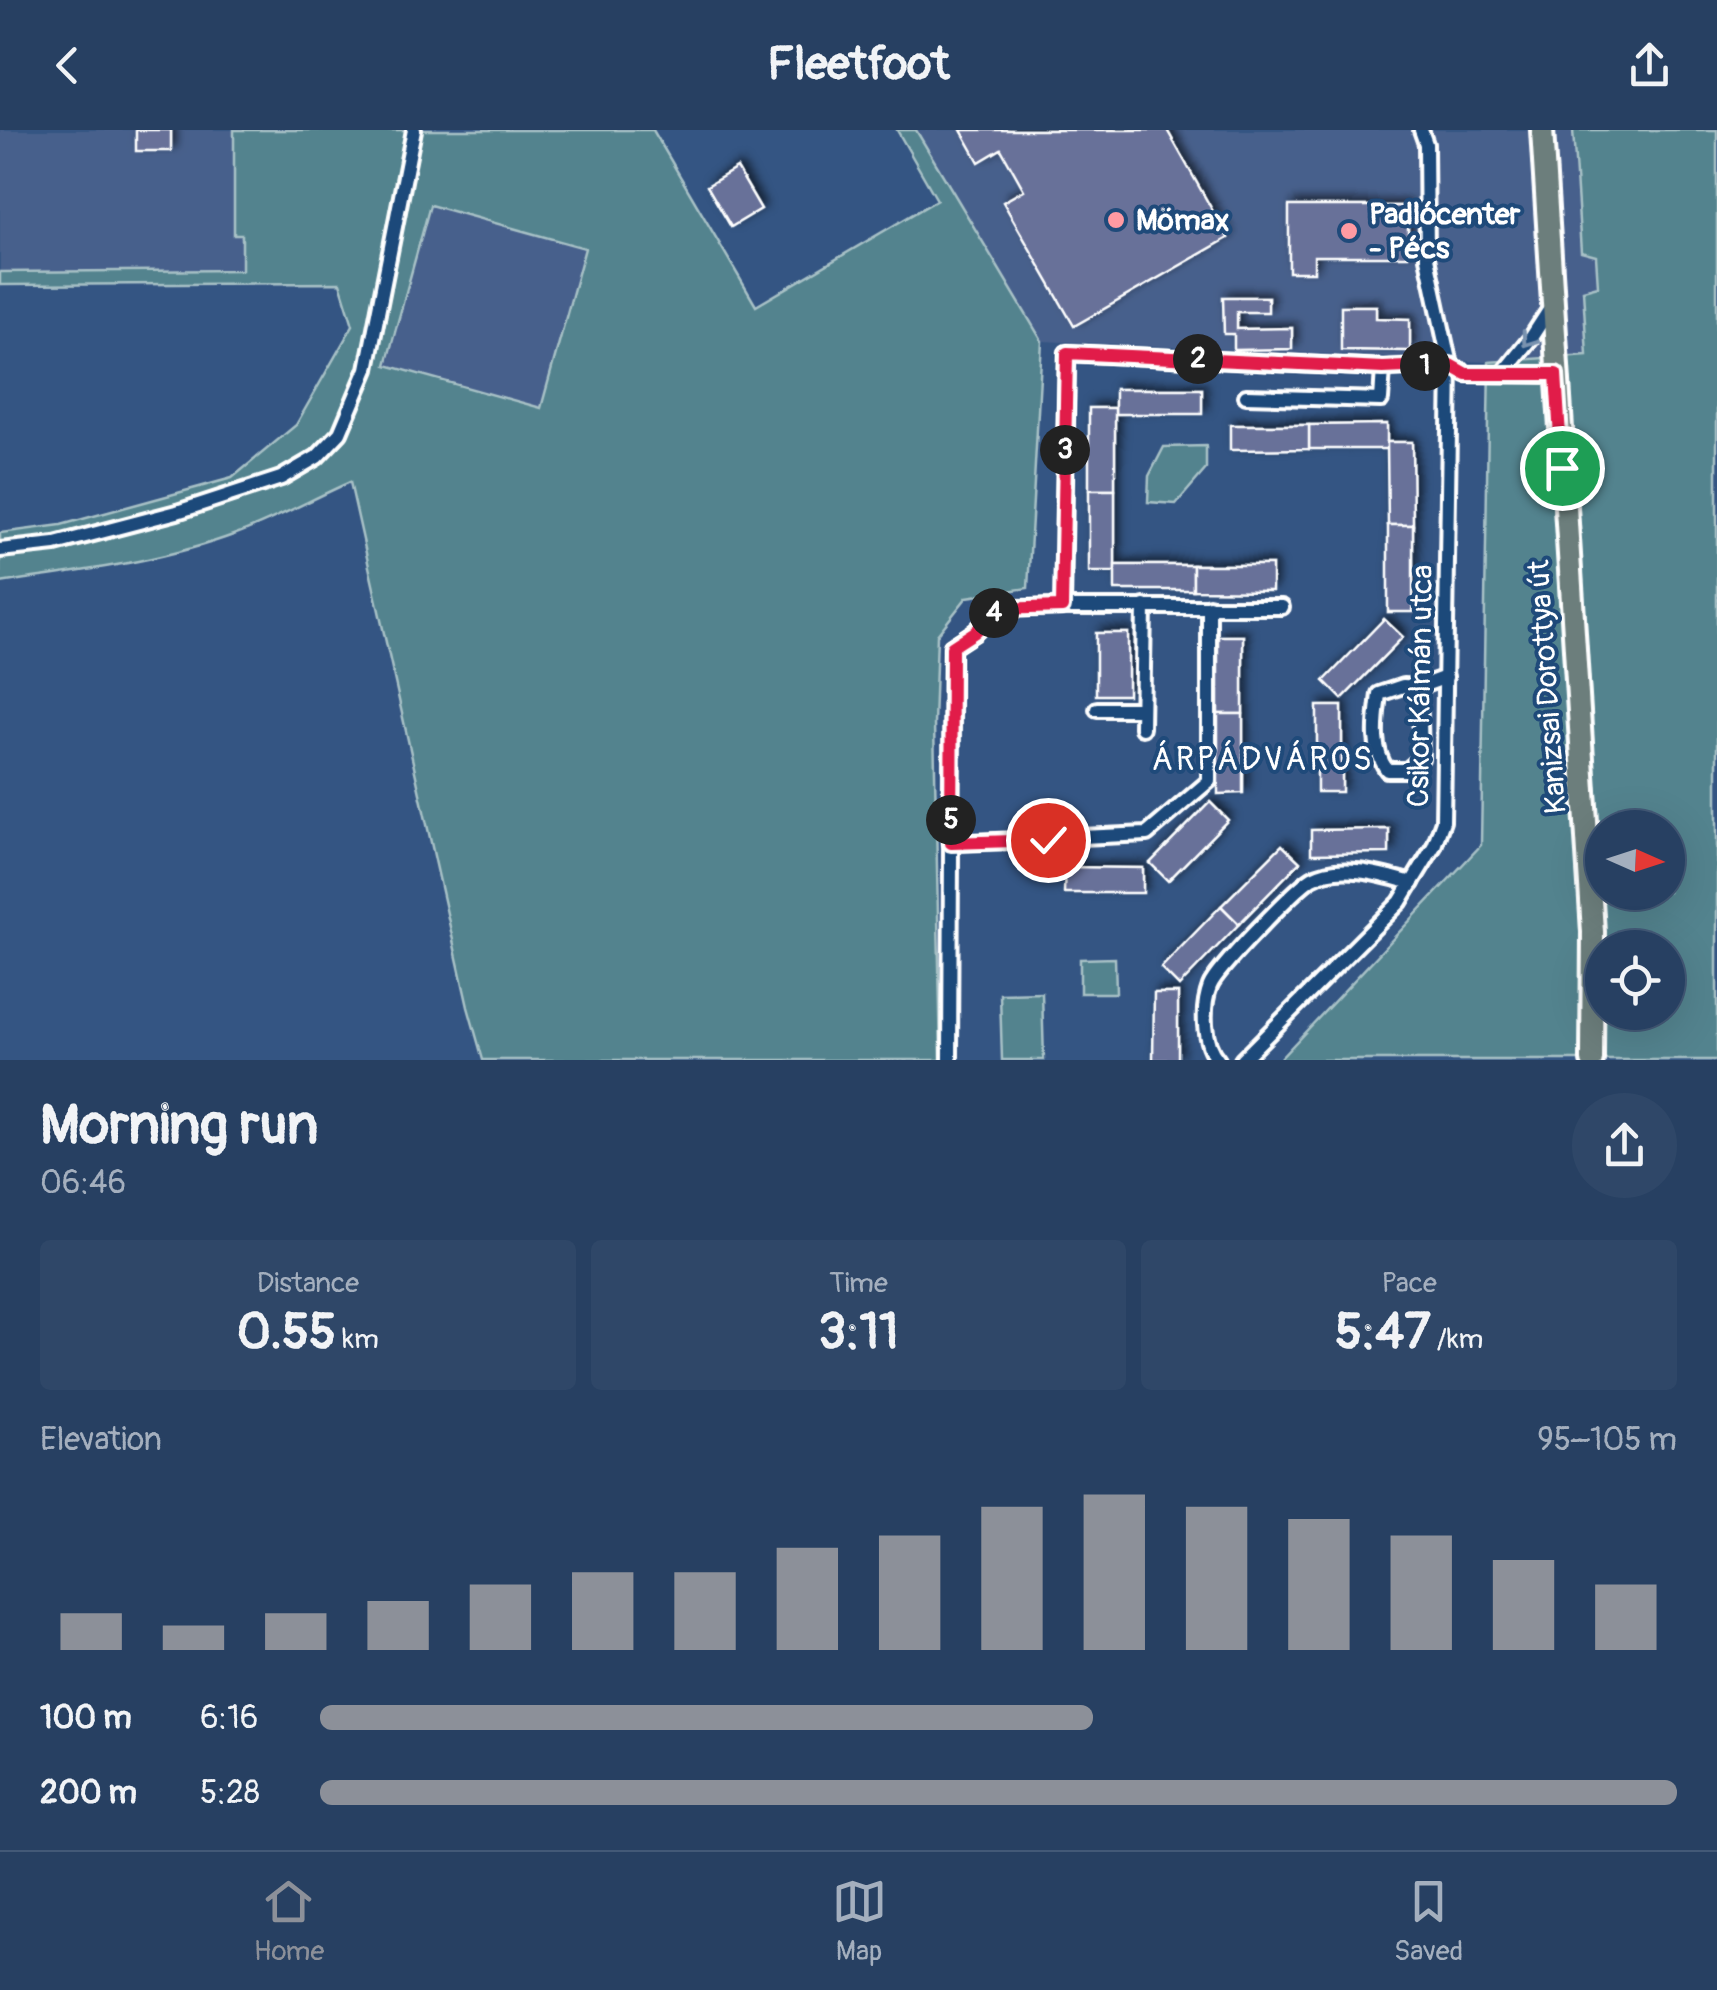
<!DOCTYPE html>
<html lang="en">
<head>
<meta charset="utf-8">
<style>
	:root { --surface:#274062; --page:#2f4768; --text:#f1f3f6; --muted:#a4afbe; --line:#435977; --accent:#8c9099 }
	body { margin:0; font-family:Pangolin,sans-serif; background:var(--page); color:var(--text); height:100vh; display:flex; flex-direction:column; font-size:38px; white-space:nowrap }
	* { box-sizing:border-box; margin:0 }
	p { font-size:32px; color:var(--muted) }
	.icon { flex:none; width:55px; height:55px; fill:none; stroke:currentColor; stroke-width:2; stroke-linecap:round; stroke-linejoin:round }
	.map { position:relative; height:930px; overflow:hidden }
	.panel { display:flex; flex-direction:column; background:var(--surface); flex:1 }
	.panel>* { flex:none }
	.needle { width:65px; rotate:93deg }
	.controls { position:absolute; left:1585px; top:680px; display:grid; gap:20px }
	.controls a { display:grid; place-items:center; width:100px; height:100px; border-radius:50%; background:var(--surface); box-shadow:0 10px 40px #0002,0 0 0 2px var(--line); font-size:50px }
	.pin { position:absolute; display:grid; place-items:center; width:85px; height:85px; color:#fff; margin:-42px; border:5px solid #fff; border-radius:50%; box-shadow:0 2px 10px #0007 }
	.km { position:absolute; width:50px; height:50px; margin:-25px; border-radius:50%; background:#222; color:#fff; font-size:28px; line-height:50px; text-align:center }
	.round { display:grid; place-items:center; flex:none; width:105px; height:105px; border-radius:52px; background:var(--page) }
	.summary { display:flex; align-items:center; justify-content:space-between; height:170px; padding:0 40px }
	h1 { font-size:55px; font-weight:700; line-height:75px }
	.metrics { display:grid; grid-template-columns:repeat(3,1fr); gap:15px; height:170px; padding:10px 40px }
	.metrics div { display:grid; align-content:center; border-radius:10px; background:var(--page); text-align:center }
	.metrics b { font-size:50px; font-weight:700 }
	.metrics small { font-size:28px; font-weight:400 }
	.metrics p { font-size:28px }
	.chart { height:280px; padding:20px 40px }
	.chart p { display:flex; justify-content:space-between }
	.chart svg { width:100%; height:180px; margin-top:10px; stroke:var(--accent); stroke-width:6 }
	ul { padding:0 40px; list-style:none; font-size:32px }
	li { display:grid; grid-template-columns:160px 120px 1fr; align-items:center; height:75px }
	li i { height:25px; border-radius:12px; background:var(--accent) }
	header { display:flex; justify-content:space-between; align-items:center; height:130px; padding:0 40px; background:var(--surface); font-size:45px; font-weight:700 }
	.tab-bar { display:flex; justify-content:space-around; align-items:center; height:140px; border-top:2px solid var(--line); background:var(--surface); font-size:28px; color:var(--muted) }
	.tab-bar a { display:grid; justify-items:center; gap:5px }
	.tab-bar .on { color:var(--accent) }
	.map>svg:first-child { display:block }
</style>
</head>
<body>
<header><svg class="icon" aria-label="back" viewBox="0 0 24 24"><path d="M15 5l-7 7 7 7"/></svg>Fleetfoot<svg class="icon" aria-label="share" viewBox="0 0 24 24"><path d="M12 15V3M7 8l5-5 5 5M5 13v7h14v-7"/></svg></header>
<div class="map">
<svg width="1717" height="930" viewBox="0 0 1717 930">
	<defs>
		<filter id="shadow"><feDropShadow dx="4.5" dy="-4.5" stdDeviation="5" flood-color="#0009"/></filter>
	</defs>
	<rect width="100%" height="100%" fill="#345583"/>
	<filter id="ink" filterUnits="userSpaceOnUse"><feTurbulence type="fractalNoise" baseFrequency=".01" numOctaves="2"/><feDisplacementMap in="SourceGraphic" scale="20" xChannelSelector="R" yChannelSelector="G"/><feConvolveMatrix kernelMatrix="1 2 1 2 8 2 1 2 1" color-interpolation-filters="sRGB"/></filter>
	<g filter="url(#ink)">
		<g fill="#47608c">
			<path d="M0,0H234V104L242,105L243,140L0,142Z"/>
			<path d="M916,0H1573L1581,122L1596,126L1598,156L1583,161L1587,226L1489,232L1042,211Z"/>
			<path d="M430,75L585,118L541,278L386,235Z"/>
		</g>
		<g fill="#52838e" stroke="#a8c1c6" stroke-width="2.5" fill-rule="evenodd">
			<path d="M234,0H653L756,176L937,70L897,0H916L1042,211L1028,458L967,467L937,505L934,594L941,930H483L468,877L350,352C312,369 276,389 236,404C161,432 79,441 0,453V403L61,395L232,348L296,295L353,195L340,153L0,155V142L242,140V105H234ZM430,75L585,118L541,278L386,235Z"/>
			<path d="M1573,0H1717V930H1279L1481,715L1489,232L1587,225L1583,160L1598,156L1596,126L1581,122ZM1602,698H1668V762H1602ZM1602,818H1668V882H1602Z"/>
			<path d="M1206,316V339L1176,374L1148,372L1149,346L1164,317Z"/>
			<path d="M1115,828L1116,863H1080V829Z"/>
			<path d="M1042,863L1044,930H1002L1000,864Z"/>
		</g>
		<g fill="#677199" stroke="#fff" stroke-width="2.5" filter="url(#shadow)">
			<rect x="136" y="0" width="35" height="21"/>
			<path d="M961,0H1167L1228,108L1074,196L1003,72L1024,60L1001,19L979,32Z"/>
			<path d="M737,38L761,79L731,97L707,56Z"/>
			<path d="M1289,76H1408V126H1314V142H1289Z"/>
			<path d="M1223,167H1268V182H1237V199L1292,198V219L1234,220V204H1224Z"/>
			<path d="M1341,176H1376V188L1410,189V221L1341,220Z"/>
			<rect x="1115" y="259" width="87" height="25"/>
			<rect x="1089" y="278" width="26" height="82"/>
			<path d="M1387,294V319H1309V295Z"/>
			<path d="M1230,295H1309V319L1230,320Z"/>
			<path d="M1387,312H1412L1413,395H1388Z"/>
			<rect x="1089" y="360" width="26" height="82"/>
			<rect x="1388" y="395" width="25" height="87"/>
			<rect x="1115" y="435" width="78" height="25"/>
			<path d="M1193,435H1272V461L1193,460Z"/>
			<path d="M1384,489L1403,507L1342,569L1324,551Z"/>
			<rect x="1096" y="503" width="32" height="62"/>
			<rect x="1218" y="506" width="25" height="78"/>
			<rect x="1317" y="576" width="25" height="86"/>
			<path d="M1218,584H1243V663L1218,664Z"/>
			<path d="M1210,672L1228,690L1168,751L1150,733Z"/>
			<path d="M1389,699V723L1311,724V700Z"/>
			<path d="M1282,715L1300,732L1239,794L1221,776Z"/>
			<path d="M1065,737L1143,738V763H1064Z"/>
			<path d="M1221,776L1239,794L1179,856L1161,838Z"/>
			<path d="M1154,863H1178V930H1153Z"/>
		</g>
		<g fill="none" stroke-linecap="round" stroke-linejoin="round">
			<defs>
				<g id="street">
					<path d="M1450,235L1467,244L1556,245"/>
					<path d="M1502,244L1531,208L1553,174"/>
					<path d="M1246,266L1381,270L1383,238"/>
					<path d="M0,420L55,414L177,382L281,348L317,327L340,303L367,239L414,0"/>
					<path d="M1282,477H1063L1067,223L1383,238L1450,235"/>
					<path d="M1419,557L1403,556L1379,564C1376,590 1371,618 1387,640H1407L1421,628L1419,557L1446,547"/>
					<path d="M1097,579H1142"/>
					<path d="M1142,598L1144,476"/>
					<path d="M951,713L1147,704L1209,651V476"/>
					<path d="M950,930L952,517L975,502L999,479L1063,477"/>
					<path d="M1218,930C1202,913 1202,877 1210,856C1216,840 1296,758 1312,748C1340,732 1383,745 1412,753"/>
					<path d="M1242,930L1400,772L1434,716L1443,691L1450,235L1427,128L1426,14L1421,0"/>
				</g>
				<path id="primary" d="M1542,0L1593,802L1592,930"/>
			</defs>
			<use href="#street" stroke="#fff" stroke-width="20"/>
			<use href="#primary" stroke="#fff" stroke-width="28"/>
			<use href="#street" stroke="#1f4a7a" stroke-width="12"/>
			<use href="#primary" stroke="#6c7e7c" stroke-width="20"/>
		</g>
		<defs><path id="oneway-chevron" d="M-2-3.5L2.5 0L-2 3.5" fill="none" stroke-width="1.6" stroke-linecap="round" stroke-linejoin="round" transform="scale(2.5)"/></defs>
		<use stroke="#7992af" href="#oneway-chevron" transform="translate(1528 210) rotate(125)"/>
	</g>
	<g fill="none" stroke-linecap="round" stroke-linejoin="round" filter="url(#ink)">
		<defs>
			<path id="route" d="M1048,710L951,713L952,517L975,502L999,479L1062,477L1067,223L1383,238L1450,235L1466,244H1556L1562,338"/>
		</defs>
		<use href="#route" stroke="#fff" stroke-width="20"/>
		<use href="#route" stroke="#e11d48" stroke-width="12"/>
	</g>
	<g fill="#ff9aa2" stroke="#1f4a7a" stroke-width="4">
		<circle cx="1116" cy="90" r="10"/>
		<circle cx="1349" cy="101" r="10"/>
	</g>
	<g text-anchor="middle" stroke-width="8" stroke-linejoin="round" paint-order="stroke">
		<g font-size="30" font-weight="bold" fill="#fff" stroke="#1f4a7a" text-anchor="start">
			<text x="1369" y="94">Padlócenter<tspan x="1369" dy="34">- Pécs</tspan></text>
			<text x="1136" y="100">Mömax</text>
		</g>
		<g font-size="30" fill="#fff" stroke="#1f4a7a">
			<text transform="translate(1420 556) rotate(-89)" y="10">Csikor Kálmán utca</text>
			<text transform="translate(1547 557) rotate(-94)" y="10">Kanizsai Dorottya út</text>
		</g>
		<g font-size="32" letter-spacing="2.5" fill="#fff" stroke="#1f4a7a">
			<text x="1263" y="640">ÁRPÁDVÁROS</text>
		</g>
	</g>
</svg>
<div class="controls">
<a><svg class="needle" viewBox="-14 -14 28 28"><path d="M0-13l5 13h-10z" fill="#e53935"/><path d="M0 13l5-13h-10z" fill="#a4afbe"/></svg></a>
<a><svg class="icon" aria-label="locate" viewBox="0 0 24 24"><circle cx="12" cy="12" r="6"/><path d="M12 2v4M12 18v4M2 12h4M18 12h4"/></svg></a>
</div>
<div class="pin" style="left:1562px;top:338px;background:#1e9e55"><svg class="icon" aria-label="arrive" viewBox="0 0 24 24"><path d="M6 21V4h12l-3 4 3 4H6"/></svg></div>
<div class="pin" style="left:1048px;top:710px;background:#d93025"><svg class="icon" aria-label="check" viewBox="0 0 24 24"><path d="M5 12l5 5 9-10"/></svg></div>
<b class="km" style="left:1425px;top:236px">1</b>
<b class="km" style="left:1198px;top:229px">2</b>
<b class="km" style="left:1065px;top:320px">3</b>
<b class="km" style="left:994px;top:483px">4</b>
<b class="km" style="left:951px;top:690px">5</b>
</div>
<section class="panel">
<div class="summary"><div><h1>Morning run</h1><p>06:46</p></div><a class="round"><svg class="icon" aria-label="share" viewBox="0 0 24 24"><path d="M12 15V3M7 8l5-5 5 5M5 13v7h14v-7"/></svg></a></div>
<div class="metrics">
<div><p>Distance</p><b>0.55<small> km</small></b></div>
<div><p>Time</p><b>3:11</b></div>
<div><p>Pace</p><b>5:47<small> /km</small></b></div>
</div>
<div class="chart"><p><span>Elevation</span>95–105 m</p>
<svg viewBox="0 0 160 44" preserveAspectRatio="none"><path d="M5 44V35M15 44V38M25 44V35M35 44V32M45 44V28M55 44V25M65 44V25M75 44V19M85 44V16M95 44V9M105 44V6M115 44V9M125 44V12M135 44V16M145 44V22M155 44V28"/></svg>
</div>
<ul>
<li><b>100 m</b>6:16<i style="width:57%"></i></li>
<li><b>200 m</b>5:28<i style="width:100%"></i></li>
</ul>
</section>
<nav class="tab-bar">
<a class="on"><svg class="icon" aria-label="home" viewBox="0 0 24 24"><path d="M3 11l9-7 9 7M6 9v11h12V9"/></svg>Home</a>
<a><svg class="icon" aria-label="map" viewBox="0 0 24 24"><path d="M3 6l6-2 6 2 6-2v14l-6 2-6-2-6 2zM9 4v14M15 6v14"/></svg>Map</a>
<a><svg class="icon" aria-label="saved" viewBox="0 0 24 24"><path d="M7 4h10v16l-5-4-5 4z"/></svg>Saved</a>
</nav>
</body>
</html>
